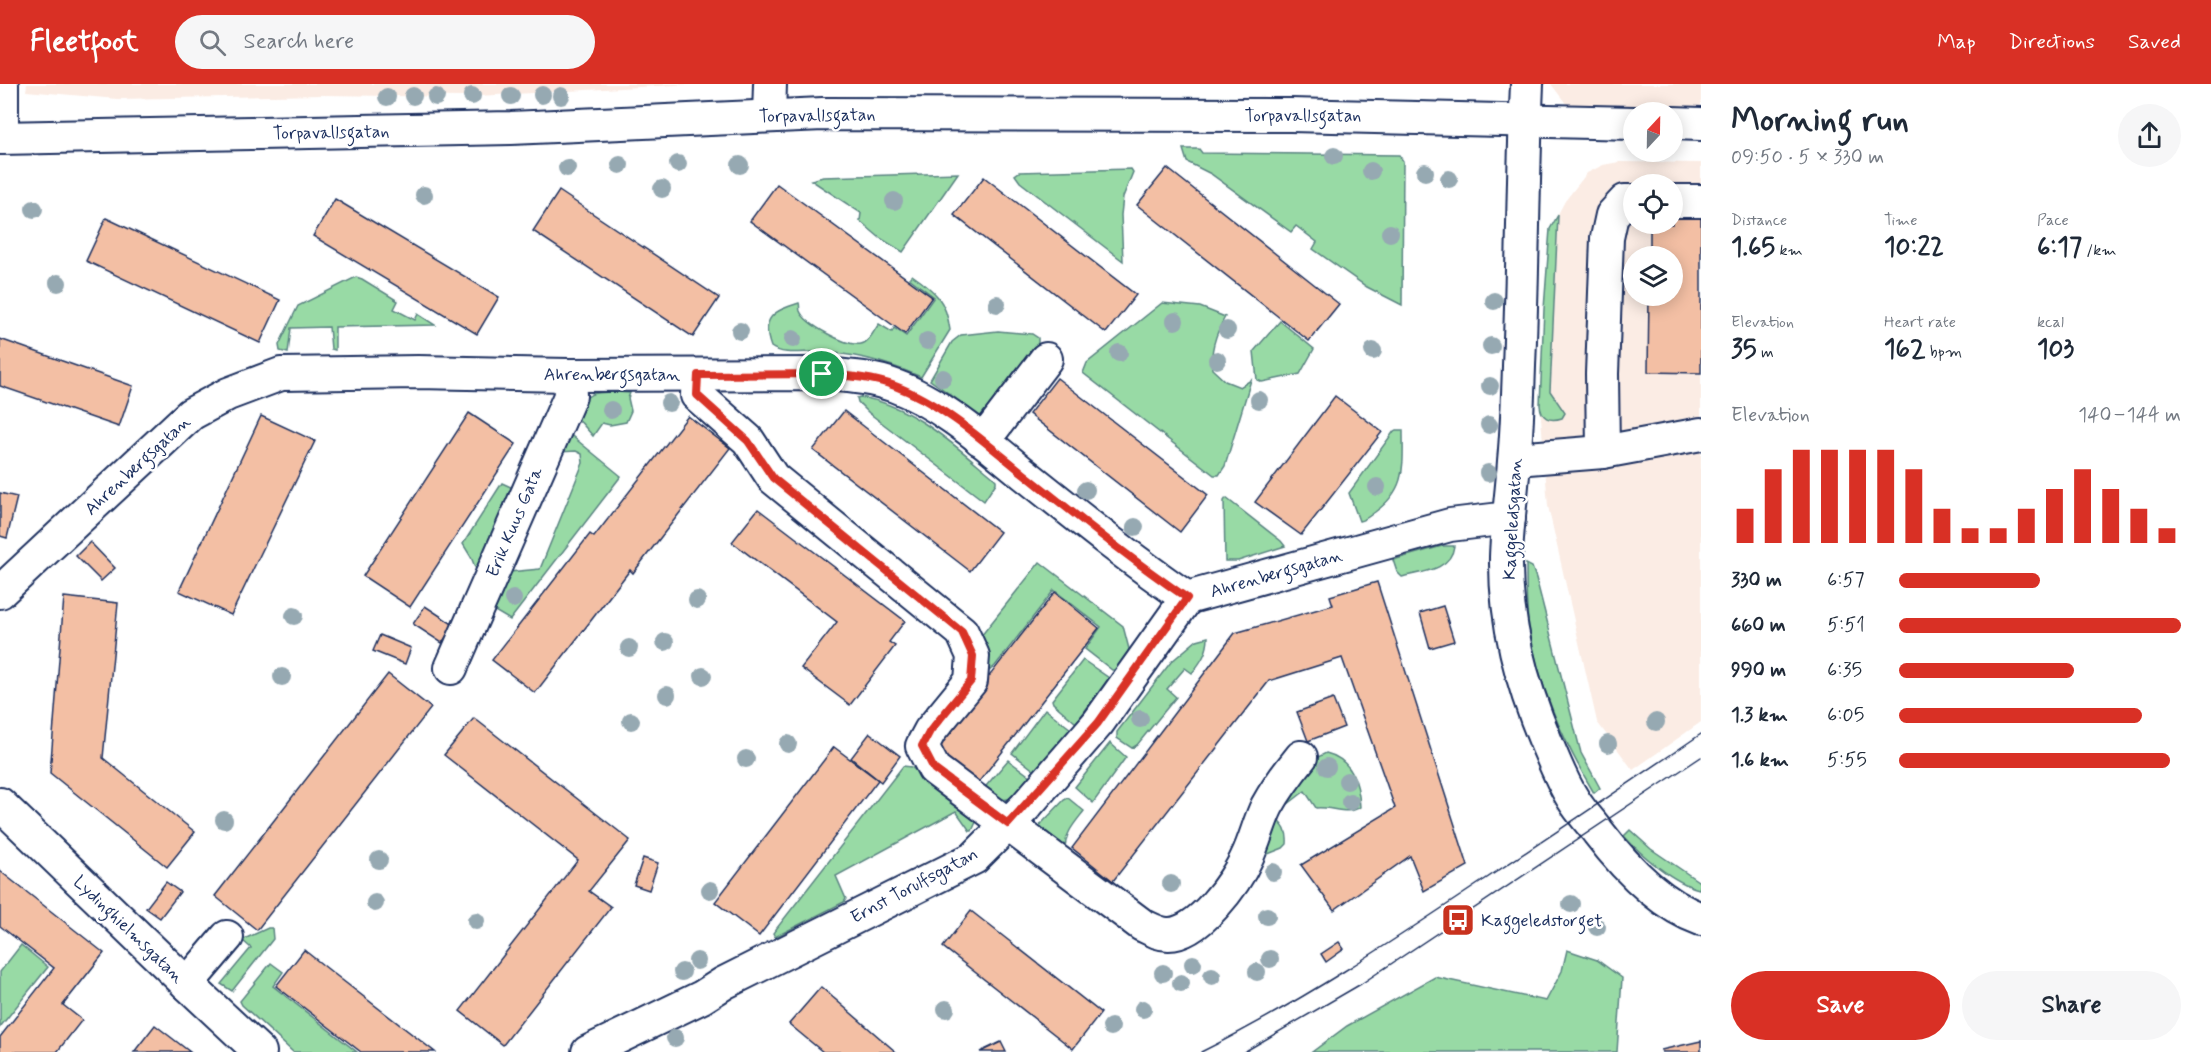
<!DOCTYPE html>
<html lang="en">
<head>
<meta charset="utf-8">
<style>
	:root { --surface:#fff; --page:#f6f6f7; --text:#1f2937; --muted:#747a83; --accent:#d93025 }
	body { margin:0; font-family:Mynerve,sans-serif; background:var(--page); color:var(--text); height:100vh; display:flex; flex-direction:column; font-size:22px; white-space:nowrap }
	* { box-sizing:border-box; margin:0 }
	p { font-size:20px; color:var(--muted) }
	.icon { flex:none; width:33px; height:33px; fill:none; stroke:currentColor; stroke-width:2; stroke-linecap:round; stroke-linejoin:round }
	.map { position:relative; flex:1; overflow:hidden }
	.details { display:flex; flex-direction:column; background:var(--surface); width:510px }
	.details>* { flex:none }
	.needle { width:39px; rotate:22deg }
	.buttons { position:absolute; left:1623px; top:18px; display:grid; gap:12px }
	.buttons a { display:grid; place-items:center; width:60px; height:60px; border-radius:50%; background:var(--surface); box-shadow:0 3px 15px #0003; font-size:30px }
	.pin { position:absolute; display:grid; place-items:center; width:51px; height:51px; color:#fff; margin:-26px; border:3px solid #fff; border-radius:50%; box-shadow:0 2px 6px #0007 }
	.round { display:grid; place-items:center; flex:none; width:63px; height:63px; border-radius:32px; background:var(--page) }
	.head { display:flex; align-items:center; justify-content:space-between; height:102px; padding:0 30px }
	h1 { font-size:33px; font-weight:700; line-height:45px }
	.figures { display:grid; grid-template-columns:repeat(3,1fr); gap:9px; height:102px; padding:6px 30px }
	.figures div { display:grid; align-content:center }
	.figures b { font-size:26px; font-weight:700 }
	.figures small { font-size:16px; font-weight:400 }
	.figures p { font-size:16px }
	.chart { height:168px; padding:12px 30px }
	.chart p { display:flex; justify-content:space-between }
	.chart svg { width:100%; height:108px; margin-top:6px; stroke:var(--accent); stroke-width:6 }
	.cta { display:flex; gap:12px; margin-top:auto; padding:12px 30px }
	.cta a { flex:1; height:69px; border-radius:36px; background:var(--accent); color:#fff; font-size:24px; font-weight:700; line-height:69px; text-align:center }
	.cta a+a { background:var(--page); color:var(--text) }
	ul { padding:0 30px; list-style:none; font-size:20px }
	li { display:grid; grid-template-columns:96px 72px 1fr; align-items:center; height:45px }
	li i { height:15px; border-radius:8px; background:var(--accent) }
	header { display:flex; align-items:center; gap:36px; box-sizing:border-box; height:84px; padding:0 30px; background:var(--accent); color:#fff }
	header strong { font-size:28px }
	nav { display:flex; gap:33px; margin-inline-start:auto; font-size:21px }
	.search { width:420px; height:54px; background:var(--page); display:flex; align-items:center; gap:15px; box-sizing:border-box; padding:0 21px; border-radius:33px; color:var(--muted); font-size:22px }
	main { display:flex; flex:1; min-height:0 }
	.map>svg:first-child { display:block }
</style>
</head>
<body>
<header>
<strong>Fleetfoot</strong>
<div class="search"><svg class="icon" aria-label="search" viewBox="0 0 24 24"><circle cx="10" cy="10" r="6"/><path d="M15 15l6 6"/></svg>Search here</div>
<nav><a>Map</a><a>Directions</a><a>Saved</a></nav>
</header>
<main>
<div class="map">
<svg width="1701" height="968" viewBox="0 0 1701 968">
	<rect width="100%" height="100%" fill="#fff"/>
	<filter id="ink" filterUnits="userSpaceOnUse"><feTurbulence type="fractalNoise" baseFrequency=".0167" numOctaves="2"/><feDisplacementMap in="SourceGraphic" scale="12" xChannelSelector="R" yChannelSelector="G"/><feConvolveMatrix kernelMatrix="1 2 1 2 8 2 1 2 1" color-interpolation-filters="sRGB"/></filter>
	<g filter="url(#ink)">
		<g fill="#fbece4" fill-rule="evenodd">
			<path d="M27,0H693L461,13L322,11L117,15L26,7Z"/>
			<path d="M1551,0H1701V22L1567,21Z"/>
			<path d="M1619,78L1701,79V638L1633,686L1597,638L1548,422L1540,321L1544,225L1550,145L1565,117L1587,89L1603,81ZM1634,100H1672V140H1634ZM1634,172H1672V212H1634Z"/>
		</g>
		<g fill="#98daa5" stroke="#5a8482" stroke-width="1.5">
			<path d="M1183,65H1199L1202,69L1399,71L1403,77L1402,221L1367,203L1313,165L1317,158L1296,142L1291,148L1211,90L1187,78Z"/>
			<path d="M1131,85L1133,88L1123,113L1121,131L1123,177L1020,98L1015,91L1019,88Z"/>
			<path d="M958,89L903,168L880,154L860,137L861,129L811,96L823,93Z"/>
			<path d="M1558,131L1550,307L1565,329L1562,334C1549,338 1541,334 1540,321L1544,225L1550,145Z"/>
			<path d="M912,191C935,207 946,216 950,246L921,293C887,278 851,268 813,268C800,268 782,271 771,263C760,233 774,227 799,219C800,221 799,224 800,227C805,240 847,263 861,260C869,259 874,246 879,240L892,248L894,244L906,252L934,213L909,194Z"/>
			<path d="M356,193L362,195L398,217L394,225L415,236L418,230L435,241L335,243V266L331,265L329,243L291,244L288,269L280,267L279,261L298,222Z"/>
			<path d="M1162,219L1200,223L1225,233C1216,249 1210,267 1212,285L1225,297L1240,303L1251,296L1225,382L1219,391H1214L1083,289L1087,279Z"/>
			<path d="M1280,237L1314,265L1300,290L1262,298L1257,296L1254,267Z"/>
			<path d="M998,247L1032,250L1038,254V264L982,333L930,296L952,258L961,251Z"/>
			<path d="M615,308L630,309L628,314L631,327L626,338L610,341L602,339L593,352L578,335L575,329C588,308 591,308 615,308Z"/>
			<path d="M860,313C912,321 954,361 993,393L996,396V399L984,417L869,329L858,318L857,314Z"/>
			<path d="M1396,346H1403C1403,382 1407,405 1375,428C1369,432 1366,436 1359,437L1349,409L1394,347Z"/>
			<path d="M567,348L621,392L510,536L493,526L509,488L540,485L583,379L582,370L576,367L560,368Z"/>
			<path d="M502,399L515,405L479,493L471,473L463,460Z"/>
			<path d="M1226,414L1281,457L1285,462L1238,477H1225L1224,417Z"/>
			<path d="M1442,462H1454C1451,487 1421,488 1402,493L1397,488L1393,476Z"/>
			<path d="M1040,478L1123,542L1129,565L1124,576L1115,586H1112L1085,565L1101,543L1054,506L995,582L982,593L981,552Z"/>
			<path d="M1526,480L1532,483L1536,494L1581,669L1600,704L1594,709C1562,655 1537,599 1528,536C1526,518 1526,499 1526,480Z"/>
			<path d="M1208,553C1208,568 1201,578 1192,589L1185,584L1167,605L1176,613L1137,661L1132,664L1117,654V648L1171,578L1197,556Z"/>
			<path d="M1083,576L1109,594L1076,639L1053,619L1052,616Z"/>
			<path d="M1045,625L1071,645L1035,687L1012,669Z"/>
			<path d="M1110,659L1126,673L1093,719L1075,703Z"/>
			<path d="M1326,669C1351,675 1359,698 1360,723C1348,732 1330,722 1316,724L1305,707L1283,724L1312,676Z"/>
			<path d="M1008,676L1031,693C1011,716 1011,722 981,708Z"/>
			<path d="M903,682L911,683L972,730L976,738L972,747H970L956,727L836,792L846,815L844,818L775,853L773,849Z"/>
			<path d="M1068,714L1084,727C1074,740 1065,749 1065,766L1038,746L1041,740L1064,716Z"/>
			<path d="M1275,734C1284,742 1288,747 1287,760L1283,764L1263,772Z"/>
			<path d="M1630,746L1651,765L1698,797L1701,800L1699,805C1674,799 1641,771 1624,752Z"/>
			<path d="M268,844H272L273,855L232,907L221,900L251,864L242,856Z"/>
			<path d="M21,861L48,883L0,943V888Z"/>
			<path d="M1567,866L1597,876L1622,894L1617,968H1312L1347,942L1435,893L1546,917L1562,887Z"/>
			<path d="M271,879L283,888L273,902L357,968H293L242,921L240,917Z"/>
		</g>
		<g fill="#f3bfa4" stroke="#1b2f5e" stroke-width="1.5">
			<path d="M1167,84L1339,220L1309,257L1137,121Z"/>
			<path d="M984,93L1136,211L1106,249L954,131Z"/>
			<path d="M777,100L932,213L905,250L750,137Z"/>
			<path d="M559,107L719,214L693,253L533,147Z"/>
			<path d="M335,115L499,213L477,250L313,152Z"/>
			<path d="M1672,129L1701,130V289L1648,288L1649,212H1672V172H1650V140H1672Z"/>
			<path d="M106,134L280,216L260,259L86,177Z"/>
			<path d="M0,255L133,302L119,343L0,302Z"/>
			<path d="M1057,294L1208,411L1180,448L1029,330Z"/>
			<path d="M1335,312L1382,348L1301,451L1255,418Z"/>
			<path d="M844,327L1000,448L970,487L813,366Z"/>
			<path d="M469,329L516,360L410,523L363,492Z"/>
			<path d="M261,332L315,357L231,531L179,507Z"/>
			<path d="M688,332L730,364L633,489L630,486L535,609L492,576L590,450L594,453Z"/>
			<path d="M0,409L17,413L7,454L0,452Z"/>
			<path d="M758,425L905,537L889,558L895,562L850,621L801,584L837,538L732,458Z"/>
			<path d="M90,458L115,484L101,497L76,472Z"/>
			<path d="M1377,498L1468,782L1424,807L1410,772L1334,826L1301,781L1395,724L1342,574L1269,597L1113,797L1072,764L1235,549L1333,521L1330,512Z"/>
			<path d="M1055,508L1099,544L978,699L933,664Z"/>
			<path d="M64,513L118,519L103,674L195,748L167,783L50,689Z"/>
			<path d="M425,522L454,541L442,559L413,540Z"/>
			<path d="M1443,522L1454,557L1430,564L1420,529Z"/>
			<path d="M380,551L411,564L405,580L373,567Z"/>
			<path d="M388,590L431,624L257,846L215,812Z"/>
			<path d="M1333,615L1344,643L1308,657L1297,628Z"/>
			<path d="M474,634L630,756L589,807L611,823L503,961L460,927L578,776L444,671Z"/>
			<path d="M870,649L900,672L881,698L851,674Z"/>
			<path d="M834,663L878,696L759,852L715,818Z"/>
			<path d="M643,774L658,779L649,806L634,801Z"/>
			<path d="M0,787L104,869L63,921L82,936L57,968H0V953L54,884L0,842Z"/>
			<path d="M166,798L180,808L160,834L146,824Z"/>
			<path d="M971,827L1101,929L1073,965L943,863Z"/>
			<path d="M1339,858L1344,865L1326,878L1321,870Z"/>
			<path d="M304,866L333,889L435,968H361L276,902Z"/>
			<path d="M821,903L896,968H823L789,940Z"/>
			<path d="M155,941L190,968H134Z"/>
			<path d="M1701,957V968H1662L1661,966Z"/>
			<path d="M1001,958L1006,968H980Z"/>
		</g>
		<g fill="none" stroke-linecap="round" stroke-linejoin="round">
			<defs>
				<g id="minor">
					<path d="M1527,0C1523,94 1523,188 1519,282C1518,314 1517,346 1514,377C1512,409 1507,441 1506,473C1505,538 1521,598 1546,658C1554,677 1562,698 1573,715C1580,727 1590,737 1598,748C1624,782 1659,820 1701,835"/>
					<path d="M769,31L770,0"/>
					<path d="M1672,39L1701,40"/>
					<path d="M0,54L511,44L823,30L1290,31L1634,39"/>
					<path d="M2,54V0"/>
					<path d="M1672,117H1701"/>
					<path d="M698,291L697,311L748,356L773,394L962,548L973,572L971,597L930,647L922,662L934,685L1142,841C1151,845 1159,850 1168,850C1198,851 1236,798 1247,773C1255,757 1259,738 1267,722C1277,704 1288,689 1301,673"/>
					<path d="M980,355L991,347L1046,275"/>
					<path d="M1603,368L1602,290L1607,154L1612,131L1625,117H1634"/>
					<path d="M1515,375L1603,368L1701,350"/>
					<path d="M0,508L191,330L228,310L281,290L418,288L569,291L822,290C847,292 871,293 895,302C941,319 985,358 1023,389C1077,432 1130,475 1187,514L1450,441L1509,434"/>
					<path d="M451,584L570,312L569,291"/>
					<path d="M0,720L187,900L260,968"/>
					<path d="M187,900L227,853"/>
					<path d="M588,968L702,913L724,899L974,774L1025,723L1098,639L1187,514"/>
				</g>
			</defs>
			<use href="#minor" stroke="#1b2f5e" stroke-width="36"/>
			<use href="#minor" stroke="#fff" stroke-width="32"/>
			<g stroke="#1b2f5e" stroke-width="1.5">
				<path d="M1201,968C1299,919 1390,859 1481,798C1555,749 1628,700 1701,650"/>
				<path d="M1244,968L1361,900L1701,673"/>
			</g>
		</g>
		<g fill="#96a9b2">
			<circle cx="542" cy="11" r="9"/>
			<circle cx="413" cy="12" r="9"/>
			<circle cx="472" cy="12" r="9"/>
			<circle cx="511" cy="12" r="9"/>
			<circle cx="561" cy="12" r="9"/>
			<circle cx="387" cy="13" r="9"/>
			<circle cx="436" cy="13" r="9"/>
			<circle cx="1334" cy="72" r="9"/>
			<circle cx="678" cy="80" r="9"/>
			<circle cx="620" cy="81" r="9"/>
			<circle cx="740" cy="81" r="9"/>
			<circle cx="567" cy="84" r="9"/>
			<circle cx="1371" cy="87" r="9"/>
			<circle cx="1425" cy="88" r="9"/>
			<circle cx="1449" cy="95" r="9"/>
			<circle cx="662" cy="105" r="9"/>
			<circle cx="424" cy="111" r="9"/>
			<circle cx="894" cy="117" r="9"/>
			<circle cx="34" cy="125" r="9"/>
			<circle cx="1390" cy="149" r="9"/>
			<circle cx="58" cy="199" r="9"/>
			<circle cx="1494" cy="217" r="9"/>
			<circle cx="997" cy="220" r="9"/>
			<circle cx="1175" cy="237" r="9"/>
			<circle cx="1227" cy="246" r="9"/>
			<circle cx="740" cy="247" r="9"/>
			<circle cx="793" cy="255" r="9"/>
			<circle cx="927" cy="257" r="9"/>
			<circle cx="1491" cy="262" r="9"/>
			<circle cx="1373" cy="267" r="9"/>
			<circle cx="1119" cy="269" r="9"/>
			<circle cx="1217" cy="276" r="9"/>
			<circle cx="943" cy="294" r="9"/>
			<circle cx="1490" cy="302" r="9"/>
			<circle cx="1259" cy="316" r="9"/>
			<circle cx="669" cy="319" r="9"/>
			<circle cx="611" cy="326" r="9"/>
			<circle cx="1489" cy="341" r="9"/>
			<circle cx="1488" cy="389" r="9"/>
			<circle cx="1377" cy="403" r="9"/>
			<circle cx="1086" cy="406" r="9"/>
			<circle cx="1135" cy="443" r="9"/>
			<circle cx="513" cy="515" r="9"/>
			<circle cx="697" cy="516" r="9"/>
			<circle cx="294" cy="532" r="9"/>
			<circle cx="665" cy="558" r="9"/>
			<circle cx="629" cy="564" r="9"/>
			<circle cx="703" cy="592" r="9"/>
			<circle cx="282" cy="593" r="9"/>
			<circle cx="667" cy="611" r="9"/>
			<circle cx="1140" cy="635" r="9"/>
			<circle cx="631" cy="637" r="9"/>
			<circle cx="1656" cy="638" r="9"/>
			<circle cx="788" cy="660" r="9"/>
			<circle cx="1608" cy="660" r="9"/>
			<circle cx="746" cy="675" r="9"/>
			<circle cx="1327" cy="683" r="9"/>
			<circle cx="1347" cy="697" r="9"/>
			<circle cx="1350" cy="718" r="9"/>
			<circle cx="224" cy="736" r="9"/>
			<circle cx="379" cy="776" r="9"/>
			<circle cx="1273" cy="788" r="9"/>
			<circle cx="1171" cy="800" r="9"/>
			<circle cx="710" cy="806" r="9"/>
			<circle cx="375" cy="819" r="9"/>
			<circle cx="1571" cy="820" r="9"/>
			<circle cx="1267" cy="832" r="9"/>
			<circle cx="476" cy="837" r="9"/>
			<circle cx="1597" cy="843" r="9"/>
			<circle cx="1270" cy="875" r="9"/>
			<circle cx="697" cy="877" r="9"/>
			<circle cx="1193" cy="880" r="9"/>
			<circle cx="682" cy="888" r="9"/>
			<circle cx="1257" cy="888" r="9"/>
			<circle cx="1163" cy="889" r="9"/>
			<circle cx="1212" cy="892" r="9"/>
			<circle cx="1181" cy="899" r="9"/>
			<circle cx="946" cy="925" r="9"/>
			<circle cx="1143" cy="925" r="9"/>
			<circle cx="1111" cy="943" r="9"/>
			<circle cx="675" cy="954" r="9"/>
		</g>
	</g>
	<g fill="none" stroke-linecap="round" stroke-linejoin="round" filter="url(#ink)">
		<defs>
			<path id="route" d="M822,290C847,292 871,293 895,302C941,319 985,358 1023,389C1077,432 1130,475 1187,514L1098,639L1008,740L934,685L922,662L930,647L971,597L973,572L962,548L773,394L748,357L697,311L698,291Z"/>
		</defs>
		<use href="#route" stroke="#fff" stroke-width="12"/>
		<use href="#route" stroke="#d93025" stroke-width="8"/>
	</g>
	<defs>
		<symbol id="bus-square" viewBox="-11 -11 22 22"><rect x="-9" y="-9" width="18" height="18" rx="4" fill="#c8321e" stroke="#fff"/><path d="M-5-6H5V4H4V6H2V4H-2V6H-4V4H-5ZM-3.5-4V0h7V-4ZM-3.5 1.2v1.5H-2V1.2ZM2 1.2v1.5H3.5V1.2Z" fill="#fff"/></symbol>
	</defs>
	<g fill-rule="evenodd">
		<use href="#bus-square" x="1439" y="817" width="38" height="38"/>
	</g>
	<g text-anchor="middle" stroke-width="5" stroke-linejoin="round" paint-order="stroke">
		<g font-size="18" fill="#1b2f5e" stroke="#fff">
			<text transform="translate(817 31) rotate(-1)" y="6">Torpavallsgatan</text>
			<text x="1303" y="37">Torpavallsgatan</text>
			<text transform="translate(331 48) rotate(-1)" y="6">Torpavallsgatan</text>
			<text x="612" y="296">Ahrenbergsgatan</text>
			<text transform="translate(137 381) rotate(-43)" y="6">Ahrenbergsgatan</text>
			<text transform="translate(1512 435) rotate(-87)" y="6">Kaggeledsgatan</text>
			<text transform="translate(514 438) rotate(-67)" y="6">Erik Kuus Gata</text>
			<text transform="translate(1276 489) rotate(-16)" y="6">Ahrenbergsgatan</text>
			<text transform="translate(914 801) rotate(-28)" y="6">Ernst Torulfsgatan</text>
			<text transform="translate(129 845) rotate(44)" y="6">Lydinghielmsgatan</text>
		</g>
		<g font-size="18" fill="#1b2f5e" stroke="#fff" text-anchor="start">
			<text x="1481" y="842">Kaggeledstorget</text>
		</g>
	</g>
</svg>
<div class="buttons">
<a><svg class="needle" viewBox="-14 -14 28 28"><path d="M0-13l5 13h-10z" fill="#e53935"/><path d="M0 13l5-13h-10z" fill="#747a83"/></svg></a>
<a><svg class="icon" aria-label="locate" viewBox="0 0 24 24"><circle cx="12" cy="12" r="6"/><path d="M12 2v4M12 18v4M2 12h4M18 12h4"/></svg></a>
<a><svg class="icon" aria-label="layers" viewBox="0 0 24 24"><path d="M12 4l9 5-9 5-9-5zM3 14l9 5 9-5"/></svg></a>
</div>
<div class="pin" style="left:822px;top:290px;background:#1e9e55"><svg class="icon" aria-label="arrive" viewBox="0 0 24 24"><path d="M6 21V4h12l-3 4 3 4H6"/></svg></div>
</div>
<section class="details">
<div class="head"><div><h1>Morning run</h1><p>09:50 · 5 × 330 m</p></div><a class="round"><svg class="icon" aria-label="share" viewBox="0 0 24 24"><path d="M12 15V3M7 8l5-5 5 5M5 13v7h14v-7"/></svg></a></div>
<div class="figures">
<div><p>Distance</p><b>1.65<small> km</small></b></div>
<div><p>Time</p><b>10:22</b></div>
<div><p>Pace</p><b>6:17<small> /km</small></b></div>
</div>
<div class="figures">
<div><p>Elevation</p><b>35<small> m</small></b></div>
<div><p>Heart rate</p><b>162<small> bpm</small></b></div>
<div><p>kcal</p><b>103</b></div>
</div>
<div class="chart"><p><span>Elevation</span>140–144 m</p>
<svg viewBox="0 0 160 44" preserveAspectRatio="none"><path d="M5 44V30M15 44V14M25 44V6M35 44V6M45 44V6M55 44V6M65 44V14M75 44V30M85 44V38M95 44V38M105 44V30M115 44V22M125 44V14M135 44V22M145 44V30M155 44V38"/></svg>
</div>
<ul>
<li><b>330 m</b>6:57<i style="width:50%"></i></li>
<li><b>660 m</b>5:51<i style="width:100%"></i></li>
<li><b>990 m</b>6:35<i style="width:62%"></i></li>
<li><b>1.3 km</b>6:05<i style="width:86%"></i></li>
<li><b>1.6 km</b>5:55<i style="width:96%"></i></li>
</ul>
<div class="cta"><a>Save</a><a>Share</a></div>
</section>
</main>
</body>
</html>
